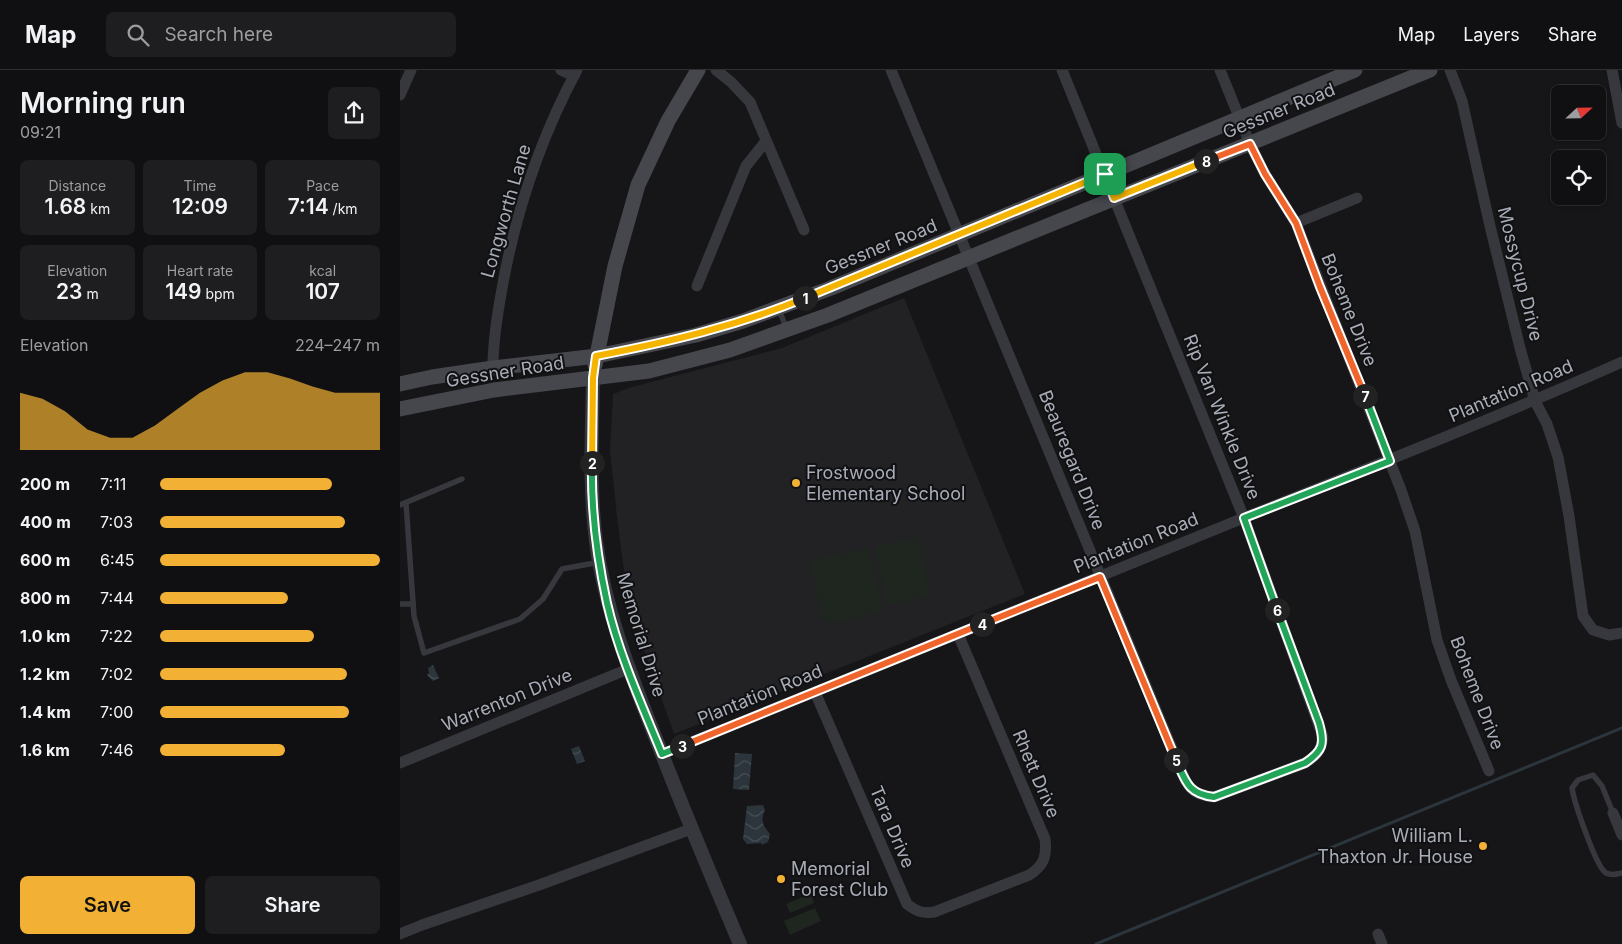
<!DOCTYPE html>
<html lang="en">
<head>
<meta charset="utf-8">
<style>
	:root { --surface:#101012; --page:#1e1e20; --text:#f1f3f6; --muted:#9c9d9f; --line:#303032; --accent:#f2b134 }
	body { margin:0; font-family:Inter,sans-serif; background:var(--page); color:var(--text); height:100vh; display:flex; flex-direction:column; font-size:19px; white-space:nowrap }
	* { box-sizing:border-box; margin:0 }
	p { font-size:16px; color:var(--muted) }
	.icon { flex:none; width:28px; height:28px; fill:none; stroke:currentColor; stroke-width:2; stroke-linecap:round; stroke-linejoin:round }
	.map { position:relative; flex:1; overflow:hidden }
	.side { display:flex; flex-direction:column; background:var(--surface); width:400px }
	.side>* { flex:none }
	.needle { width:32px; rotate:68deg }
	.fabs { position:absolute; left:1151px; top:15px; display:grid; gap:10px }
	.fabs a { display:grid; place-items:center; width:55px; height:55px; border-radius:8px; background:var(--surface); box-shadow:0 1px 4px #0004,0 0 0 1px var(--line); font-size:25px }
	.pin { position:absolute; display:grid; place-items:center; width:42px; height:42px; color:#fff; margin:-21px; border-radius:10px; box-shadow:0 2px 8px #0006 }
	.km { position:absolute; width:25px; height:25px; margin:-12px; border-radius:50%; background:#222; color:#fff; font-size:14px; line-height:25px; text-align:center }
	.round { display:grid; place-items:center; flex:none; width:52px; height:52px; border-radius:8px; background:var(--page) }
	.head { display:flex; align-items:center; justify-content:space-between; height:85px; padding:0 20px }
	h1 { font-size:28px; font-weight:600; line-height:38px }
	.figures { display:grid; grid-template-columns:repeat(3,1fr); gap:8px; height:85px; padding:5px 20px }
	.figures div { display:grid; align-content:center; border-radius:8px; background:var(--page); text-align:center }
	.figures b { font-size:21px; font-weight:600 }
	.figures small { font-size:14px; font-weight:400 }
	.figures p { font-size:14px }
	.chart { height:140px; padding:10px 20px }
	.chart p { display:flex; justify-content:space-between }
	.chart svg { width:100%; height:90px; margin-top:5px; fill:var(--accent); opacity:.7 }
	.action { display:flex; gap:10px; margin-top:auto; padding:10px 20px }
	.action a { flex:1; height:58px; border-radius:8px; background:var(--accent); color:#111; font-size:20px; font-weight:600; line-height:58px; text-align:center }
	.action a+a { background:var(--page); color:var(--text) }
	ul { padding:0 20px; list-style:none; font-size:16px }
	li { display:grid; grid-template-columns:80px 60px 1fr; align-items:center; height:38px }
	li i { height:12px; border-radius:6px; background:var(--accent) }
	header { display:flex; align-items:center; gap:30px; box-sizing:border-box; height:70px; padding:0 25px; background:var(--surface); border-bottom:1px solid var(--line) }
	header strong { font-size:24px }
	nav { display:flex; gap:28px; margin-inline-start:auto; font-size:18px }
	.search { width:350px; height:45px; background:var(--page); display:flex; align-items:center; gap:12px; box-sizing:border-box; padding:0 18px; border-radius:8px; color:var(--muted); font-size:19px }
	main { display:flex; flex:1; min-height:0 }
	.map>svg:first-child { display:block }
</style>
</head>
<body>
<header>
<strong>Map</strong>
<div class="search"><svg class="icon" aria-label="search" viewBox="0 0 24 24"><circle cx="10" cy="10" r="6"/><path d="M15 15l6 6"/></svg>Search here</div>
<nav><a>Map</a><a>Layers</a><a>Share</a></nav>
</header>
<main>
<section class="side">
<div class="head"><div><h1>Morning run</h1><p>09:21</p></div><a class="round"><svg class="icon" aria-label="share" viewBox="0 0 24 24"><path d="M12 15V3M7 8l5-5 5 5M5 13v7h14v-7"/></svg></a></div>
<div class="figures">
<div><p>Distance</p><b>1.68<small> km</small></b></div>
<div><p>Time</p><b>12:09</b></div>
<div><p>Pace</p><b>7:14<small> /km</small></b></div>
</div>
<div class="figures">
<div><p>Elevation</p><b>23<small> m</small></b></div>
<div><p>Heart rate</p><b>149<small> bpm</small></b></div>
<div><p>kcal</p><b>107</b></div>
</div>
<div class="chart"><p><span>Elevation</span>224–247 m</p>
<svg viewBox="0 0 160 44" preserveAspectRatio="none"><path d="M0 44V16L10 19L20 25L30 34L40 38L50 38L60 32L70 24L80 16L90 10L100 6L110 6L120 9L130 13L140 16L150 16L160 16V44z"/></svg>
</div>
<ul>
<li><b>200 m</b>7:11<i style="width:78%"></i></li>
<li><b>400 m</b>7:03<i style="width:84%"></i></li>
<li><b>600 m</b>6:45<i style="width:100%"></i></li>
<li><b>800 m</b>7:44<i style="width:58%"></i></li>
<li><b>1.0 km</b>7:22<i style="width:70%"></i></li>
<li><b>1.2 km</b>7:02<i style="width:85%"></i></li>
<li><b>1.4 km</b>7:00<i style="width:86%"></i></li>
<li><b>1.6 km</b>7:46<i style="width:57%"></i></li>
</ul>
<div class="action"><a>Save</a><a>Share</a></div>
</section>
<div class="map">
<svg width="1222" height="874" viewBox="0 0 1222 874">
	<defs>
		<pattern id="water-waves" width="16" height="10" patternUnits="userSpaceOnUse" patternTransform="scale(1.25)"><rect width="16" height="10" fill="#2c353c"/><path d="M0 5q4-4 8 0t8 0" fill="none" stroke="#485056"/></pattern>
	</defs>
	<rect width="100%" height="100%" fill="#161618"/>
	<path fill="#222225" d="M504,228L625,524L274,664L243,577L226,516L217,447L210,380L213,324L232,317L382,278Z"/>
	<g fill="#1e261f">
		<path d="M518,467L530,526L487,535L475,476Z"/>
		<path d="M469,478L483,542L429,554L421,548L411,490Z"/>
		<path d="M411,824L414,833L390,843L386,834Z"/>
		<path d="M415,838L421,851L390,865L384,851Z"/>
	</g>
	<g fill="url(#water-waves)">
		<path d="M33,595L39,608L33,611L27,605L29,603L28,598Z"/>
		<path d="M179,676L185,691L177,694L171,679Z"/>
		<path d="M335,683L352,684L349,720L333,719Z"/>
		<path d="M363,735L365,740C360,750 363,756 370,764L368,772L362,775L361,773L347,774L343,769L347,736Z"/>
	</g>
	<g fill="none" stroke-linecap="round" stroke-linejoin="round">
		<path stroke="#2c353c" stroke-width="3" d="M696,874L1222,658"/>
		<g stroke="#37383d" stroke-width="5.5">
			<path d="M378,238L387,259"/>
			<path d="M6,433L14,546L24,583L120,549L143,529L162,499L200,492"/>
			<path d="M0,435L62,409"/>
			<path d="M0,534H13"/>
			<path d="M1213,743L1202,716L1193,705L1178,710L1172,718C1174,732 1196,797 1206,803C1212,806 1217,804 1222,803"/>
		</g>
		<g stroke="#37383d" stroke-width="11">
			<path d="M161,0L174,6"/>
			<path d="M316,0L331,12L350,32L404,160"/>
			<path d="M491,0C591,236 686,474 785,710C793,723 799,725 814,727L905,693C917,685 921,681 923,667L844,448L662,0"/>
			<path d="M820,0L850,74L865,104L896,153L1001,420L1015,461L1037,570L1051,610L1089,701"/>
			<path d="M1050,0L1062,31L1090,156L1120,278L1135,331L1147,354L1158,387L1169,446L1183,546L1193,560L1209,565L1222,563"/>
			<path d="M1212,0L1222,53"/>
			<path d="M0,25L11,0"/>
			<path d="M896,153L957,128"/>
			<path d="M297,216L346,96L366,71"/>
			<path d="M93,298C93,274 96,253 100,230C113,151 139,71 177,0"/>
			<path d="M415,622L507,834C516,841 522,844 534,842L629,805C644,796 647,786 645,769L558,564"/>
			<path d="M262,684C455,606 648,527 841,449C969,398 1096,348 1222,292"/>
			<path d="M0,693L228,599"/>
			<path d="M1213,743L1222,765"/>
			<path d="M0,864L22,855L139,815L291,759"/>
			<path d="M978,864L982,874"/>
		</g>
		<path stroke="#37383d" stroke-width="14" d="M193,308C192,362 189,418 196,471C205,542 232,608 258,674C284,741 312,808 340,874"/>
		<g stroke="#45474d" stroke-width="15">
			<path d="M195,295L215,196L238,115L268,51L298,0"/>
			<path d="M0,314L32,307L93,298L197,286L296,265L343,251L431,218L955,0"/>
			<path d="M0,339L94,320L249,301L330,280L428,245L1030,0"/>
		</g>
	</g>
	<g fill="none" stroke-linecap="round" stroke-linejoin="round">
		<defs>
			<path id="split-1" d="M405,228L705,104"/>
			<path id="split-2" d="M192,393L193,308L196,286C269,272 337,256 405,228"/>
			<path id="split-3" d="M192,393C191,440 197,487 207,533C219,585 242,635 262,684L282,676"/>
			<path id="split-4" d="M282,676L582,554"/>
			<path id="split-5" d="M582,554L700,507L776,690"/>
			<path id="split-6" d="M776,690C786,712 788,724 814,727L905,693C923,681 925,674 919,653L877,540"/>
			<path id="split-7" d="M877,540L844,448L990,391L965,326"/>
			<path id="split-8" d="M806,91L850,74L865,104L896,153L920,217L965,326"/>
			<path id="split-9" d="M705,104L714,128L806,91"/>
		</defs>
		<use href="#split-1" stroke="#fff" stroke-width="10"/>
		<use href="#split-2" stroke="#fff" stroke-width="10"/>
		<use href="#split-3" stroke="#fff" stroke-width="10"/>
		<use href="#split-4" stroke="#fff" stroke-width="10"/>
		<use href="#split-5" stroke="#fff" stroke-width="10"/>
		<use href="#split-6" stroke="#fff" stroke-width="10"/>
		<use href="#split-7" stroke="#fff" stroke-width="10"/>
		<use href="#split-8" stroke="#fff" stroke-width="10"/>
		<use href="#split-9" stroke="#fff" stroke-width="10"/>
		<use href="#split-1" stroke="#f5b400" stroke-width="6"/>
		<use href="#split-2" stroke="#f5b400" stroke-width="6"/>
		<use href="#split-3" stroke="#22a559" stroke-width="6"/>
		<use href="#split-4" stroke="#f0652b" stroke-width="6"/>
		<use href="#split-5" stroke="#f0652b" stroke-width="6"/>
		<use href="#split-6" stroke="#22a559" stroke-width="6"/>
		<use href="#split-7" stroke="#22a559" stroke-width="6"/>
		<use href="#split-8" stroke="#f0652b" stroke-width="6"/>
		<use href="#split-9" stroke="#f5b400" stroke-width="6"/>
	</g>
	<g fill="#f2b134" stroke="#111113" stroke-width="2">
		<circle cx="396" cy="413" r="5"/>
		<circle cx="1083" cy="776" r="5"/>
		<circle cx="381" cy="809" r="5"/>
	</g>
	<g text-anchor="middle" stroke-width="4" stroke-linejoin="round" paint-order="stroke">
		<g font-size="18" fill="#a8adb8" stroke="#111113">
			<text transform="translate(879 41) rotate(-22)" y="6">Gessner Road</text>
			<text transform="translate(106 141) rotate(-74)" y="6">Longworth Lane</text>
			<text transform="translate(481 177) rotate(-22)" y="6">Gessner Road</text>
			<text transform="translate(1120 204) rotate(76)" y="6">Mossycup Drive</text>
			<text transform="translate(949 240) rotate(68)" y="6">Boheme Drive</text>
			<text transform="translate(105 302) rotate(-9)" y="6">Gessner Road</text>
			<text transform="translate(1111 321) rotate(-23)" y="6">Plantation Road</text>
			<text transform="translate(822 347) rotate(68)" y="6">Rip Van Winkle Drive</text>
			<text transform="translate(672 390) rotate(68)" y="6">Beauregard Drive</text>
			<text transform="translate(736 473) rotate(-22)" y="6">Plantation Road</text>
			<text transform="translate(241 565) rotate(73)" y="6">Memorial Drive</text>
			<text transform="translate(1077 623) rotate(69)" y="6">Boheme Drive</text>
			<text transform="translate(360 625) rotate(-22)" y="6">Plantation Road</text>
			<text transform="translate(107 630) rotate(-22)" y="6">Warrenton Drive</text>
			<text transform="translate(636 704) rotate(67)" y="6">Rhett Drive</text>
			<text transform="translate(492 757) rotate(67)" y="6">Tara Drive</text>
		</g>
		<g font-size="18" fill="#a8adb8" stroke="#111113" text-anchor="start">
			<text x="406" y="409">Frostwood<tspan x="406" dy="21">Elementary School</tspan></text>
			<text x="1073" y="772" text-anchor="end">William L.<tspan x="1073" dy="21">Thaxton Jr. House</tspan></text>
			<text x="391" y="805">Memorial<tspan x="391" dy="21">Forest Club</tspan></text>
		</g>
	</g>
</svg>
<div class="fabs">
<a><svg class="needle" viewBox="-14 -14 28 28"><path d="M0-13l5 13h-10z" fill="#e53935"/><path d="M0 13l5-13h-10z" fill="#9c9d9f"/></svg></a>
<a><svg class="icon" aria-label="locate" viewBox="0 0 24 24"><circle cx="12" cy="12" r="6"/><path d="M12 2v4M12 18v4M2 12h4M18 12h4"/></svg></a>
</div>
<div class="pin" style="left:705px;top:104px;background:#1e9e55"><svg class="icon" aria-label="arrive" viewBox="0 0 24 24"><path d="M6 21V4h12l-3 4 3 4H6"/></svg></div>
<b class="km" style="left:405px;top:228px">1</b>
<b class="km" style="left:192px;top:393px">2</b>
<b class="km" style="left:282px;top:676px">3</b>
<b class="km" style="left:582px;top:554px">4</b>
<b class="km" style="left:776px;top:690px">5</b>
<b class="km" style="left:877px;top:540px">6</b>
<b class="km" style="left:965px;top:326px">7</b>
<b class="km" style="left:806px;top:91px">8</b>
</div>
</main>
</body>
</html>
